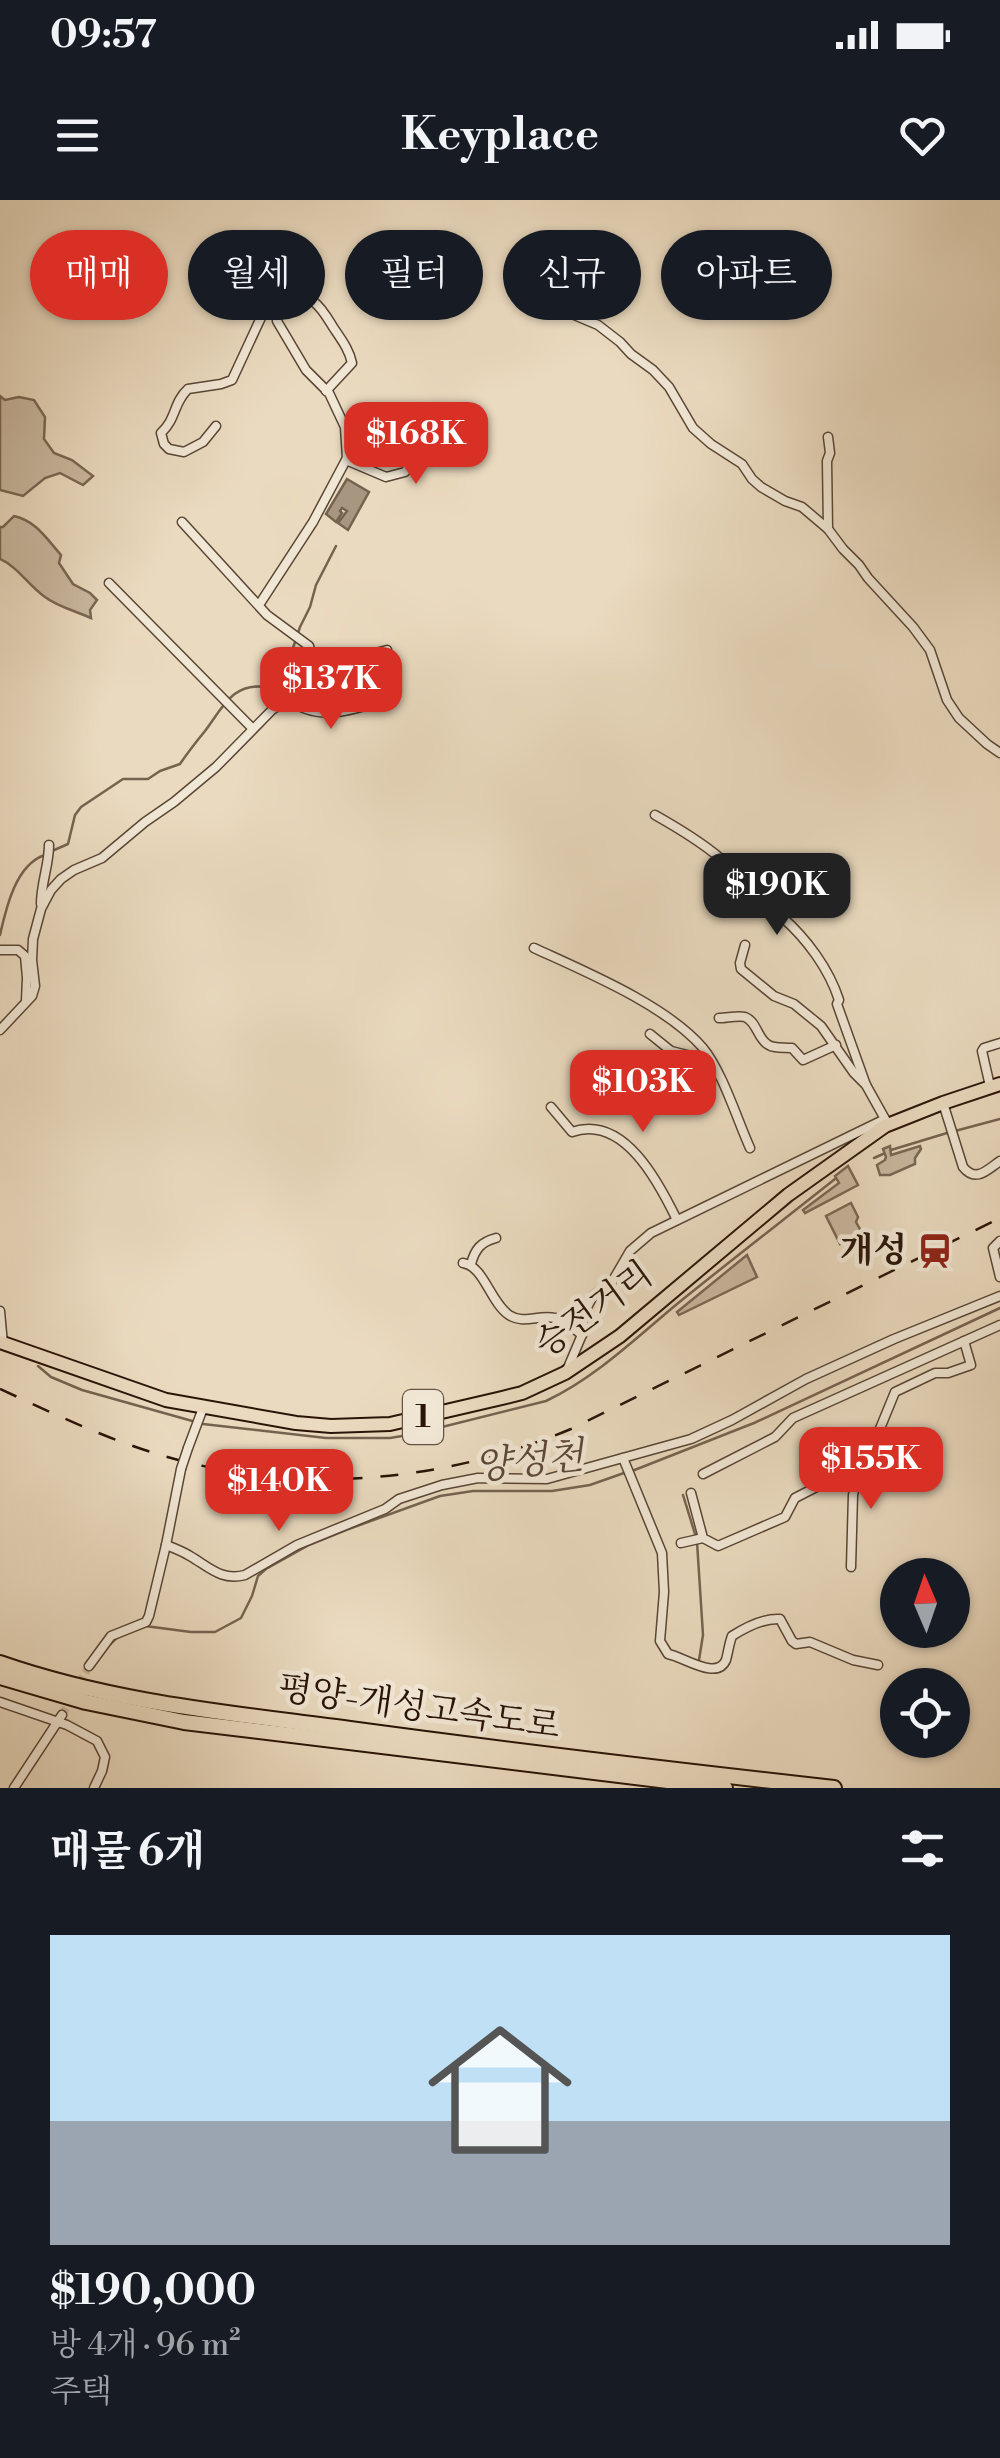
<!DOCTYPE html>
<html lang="ko">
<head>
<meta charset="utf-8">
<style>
  body { margin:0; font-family:"Libre Bodoni","Noto Serif KR",serif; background:#20242c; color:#f1f3f6; height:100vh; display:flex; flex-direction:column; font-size:38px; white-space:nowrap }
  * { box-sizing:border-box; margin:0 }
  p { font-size:32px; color:#9ea1a6 }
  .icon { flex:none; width:55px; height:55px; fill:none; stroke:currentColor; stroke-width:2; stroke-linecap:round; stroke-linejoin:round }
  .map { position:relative; height:1588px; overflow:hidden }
  .side { display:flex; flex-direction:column; background:#171b24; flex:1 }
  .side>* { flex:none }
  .hud { position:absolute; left:30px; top:30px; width:940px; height:90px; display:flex; gap:20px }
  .needle { width:65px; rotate:358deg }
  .tools { position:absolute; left:880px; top:1358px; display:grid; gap:20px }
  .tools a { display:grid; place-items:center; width:90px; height:90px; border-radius:50%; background:#171b24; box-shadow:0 2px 8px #0004; font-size:50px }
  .price { position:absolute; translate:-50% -85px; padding:0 22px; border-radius:20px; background:#d93025; color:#fff; font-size:32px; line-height:65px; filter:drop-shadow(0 2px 5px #0008) }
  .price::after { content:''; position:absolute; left:50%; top:60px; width:30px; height:22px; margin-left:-15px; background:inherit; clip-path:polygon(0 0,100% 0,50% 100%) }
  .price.on { background:#222; color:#fff }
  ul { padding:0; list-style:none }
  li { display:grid; align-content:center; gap:20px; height:530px; padding:0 50px }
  li span { display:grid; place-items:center; height:310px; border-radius:0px; color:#555 }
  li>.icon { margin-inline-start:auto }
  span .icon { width:180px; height:180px; fill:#fffc; stroke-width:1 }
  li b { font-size:42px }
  h2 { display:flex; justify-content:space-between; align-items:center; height:120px; padding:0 50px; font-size:42px }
  .chip { padding:0 35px; border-radius:45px; background:#171b24; box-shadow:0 2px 8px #0004; font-size:35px; line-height:90px }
  .chip.on { background:#d93025; color:#fff }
  .status { display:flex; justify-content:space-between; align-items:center; height:70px; padding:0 50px; background:#171b24; direction:ltr }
  .status svg { height:28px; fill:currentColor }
  header { display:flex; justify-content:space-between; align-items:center; height:130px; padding:0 50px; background:#171b24; font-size:45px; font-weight:800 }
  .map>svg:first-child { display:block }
  .green { fill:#c9b8a0; stroke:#796654; stroke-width:2.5 }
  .water { fill:#a89780; stroke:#756350; stroke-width:2.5 }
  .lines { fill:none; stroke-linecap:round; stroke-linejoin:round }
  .stream { stroke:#756350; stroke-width:2.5 }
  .minor-tunnel { stroke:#cdbca3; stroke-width:8; stroke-dasharray:8 4; stroke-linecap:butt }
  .minor-casing { stroke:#594635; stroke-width:11 }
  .primary-casing { stroke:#291407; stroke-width:16 }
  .motorway-casing { stroke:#291407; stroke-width:18 }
  .minor { stroke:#f1e7d5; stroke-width:8 }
  .primary { stroke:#eadabf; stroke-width:12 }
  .motorway { stroke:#eadabf; stroke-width:14 }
  .rail { stroke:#291407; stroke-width:2.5; stroke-dasharray:18 18; stroke-linecap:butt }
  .minor-bridge-casing { stroke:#594635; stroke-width:11; stroke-linecap:butt }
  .minor-bridge { stroke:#f1e7d5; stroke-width:8 }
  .labels { text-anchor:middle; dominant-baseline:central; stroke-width:9; stroke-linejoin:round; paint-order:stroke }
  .shield { fill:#f1e7d5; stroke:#655345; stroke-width:2.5 }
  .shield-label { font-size:32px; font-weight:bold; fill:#291407 }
  .poi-label { font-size:35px; font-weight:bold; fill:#291407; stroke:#f1e7d5; text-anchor:end }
  .street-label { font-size:35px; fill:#291407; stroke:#f1e7d5 }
  .water-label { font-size:38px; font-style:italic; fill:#5c4837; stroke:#f1e7d5 }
</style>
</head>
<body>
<div class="status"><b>09:57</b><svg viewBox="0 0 49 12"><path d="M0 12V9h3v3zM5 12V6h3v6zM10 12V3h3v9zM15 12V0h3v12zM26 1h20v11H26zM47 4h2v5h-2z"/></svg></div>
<header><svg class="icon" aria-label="menu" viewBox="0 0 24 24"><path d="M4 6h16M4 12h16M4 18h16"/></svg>Keyplace<svg class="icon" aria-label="heart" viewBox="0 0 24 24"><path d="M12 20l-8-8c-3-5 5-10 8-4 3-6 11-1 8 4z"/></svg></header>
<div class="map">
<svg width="1000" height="1588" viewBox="0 0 1000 1588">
  <rect width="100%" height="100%" fill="#eadabf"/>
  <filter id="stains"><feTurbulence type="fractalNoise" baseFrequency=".002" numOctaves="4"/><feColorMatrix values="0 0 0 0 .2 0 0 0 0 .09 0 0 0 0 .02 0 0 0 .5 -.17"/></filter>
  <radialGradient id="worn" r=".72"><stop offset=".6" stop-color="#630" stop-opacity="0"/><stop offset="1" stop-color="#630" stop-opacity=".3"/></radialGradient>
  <g class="green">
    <path d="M0,196L5,200L19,197L34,200L45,217L44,239L54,253L72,260L93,276L83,285L60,273L45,278L23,296L0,290Z"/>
    <path d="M14,316C36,321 46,338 61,355L59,363L73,384L90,393L97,400L90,410L91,418C76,411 58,407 45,397C28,385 18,367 0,359V327H3Z"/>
    <path d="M890,946L891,955L920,946L921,949L915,958V964L890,975H880L877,965L885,960L886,957L883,949Z"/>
    <path d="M848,966L858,985L805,1013L803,1010L839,983L835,976Z"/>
    <path d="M851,1003L858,1017L856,1022L862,1033L840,1044L826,1016Z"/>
    <path d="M747,1055L757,1077L679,1115L677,1112Z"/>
  </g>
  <g class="water">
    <path d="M370,210L386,216L383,230L387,232L380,253L358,243L365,225L382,229L365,223Z"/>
    <path d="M347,279L369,292L348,330L338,323L347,311L342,308L340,311L342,313L336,322L326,314Z"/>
  </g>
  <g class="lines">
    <g class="stream">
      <path d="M52,651L68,644L75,615L81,607L123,579H148L160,571L180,564C188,552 196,542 205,531C222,509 232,482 266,487L282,473L288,463L300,427L310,407L316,385L336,346"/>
      <path d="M0,735C6,708 16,664 45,655"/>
      <path d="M955,931L1000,919"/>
      <path d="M891,950L947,933"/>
      <path d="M874,958L883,954"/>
      <path d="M38,1166L51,1177L82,1190L203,1224L326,1238H390L414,1234L546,1201C595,1178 636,1138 677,1104C729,1062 782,1021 835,979"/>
      <path d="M632,1271L754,1223L1000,1108"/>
      <path d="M683,1295L695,1334"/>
      <path d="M697,1342L703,1435L699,1460"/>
      <path d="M145,1426L191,1432H215L241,1418L252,1396L258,1376L266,1369L309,1345L346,1330L440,1296L473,1291H552L590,1285L624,1273"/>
      <path d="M107,1447L120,1435"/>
      <path d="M35,1562L56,1531"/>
    </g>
    <path class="minor-tunnel" d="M62,1515L89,1466"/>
    <defs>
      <g id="minor">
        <path d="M552,100L560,109L598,125L620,142L631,154L653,170L669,187L693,228L711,244L742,264L752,279L761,287L785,301L802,307L828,329"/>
        <path d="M216,226L203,242L184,252L169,249L164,244L161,233C177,218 173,203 188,189L221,184L232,180L264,111C276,96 297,90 314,102C322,108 328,119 333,127C341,139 349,149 352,163L326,191"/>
        <path d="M828,237L830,253L827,261L828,329L843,349L859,365L868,378L913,427L930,450L947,500L959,518L987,544L1000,553"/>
        <path d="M346,260L386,277L405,272L411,263V256L399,212"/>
        <path d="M109,383L252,528"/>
        <path d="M259,405L313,322L347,258L345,227L329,193L306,170L277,121L278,106L285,97"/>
        <path d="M310,470L387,450"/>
        <path d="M288,499C317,522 351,511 384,500"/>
        <path d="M655,615C678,628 700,641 720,658C732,668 741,682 752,692C762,701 773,708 782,717C807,739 829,769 839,800L837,804L866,885"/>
        <path d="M41,704C41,683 49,665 49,645"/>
        <path d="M745,745L740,763L741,769L774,796L794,804L821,826L854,873L866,885L885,919"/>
        <path d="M534,748C586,772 666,805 703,848C722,871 737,919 750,948"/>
        <path d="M0,750H18L25,756L27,778L26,801"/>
        <path d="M719,818C727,818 738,815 745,817C757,822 757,837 767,844C773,849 784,847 792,848L803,860L836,845"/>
        <path d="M0,830L32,796L35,786L32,760L33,739L41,709L51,690L61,679L74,670L102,658L145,622L174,602L216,567L272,510L288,499L310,470L312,457L309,446L267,415L182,322"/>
        <path d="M650,834L671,851L711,861"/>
        <path d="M671,851L663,863L672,887"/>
        <path d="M597,863C602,875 606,889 618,897C637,910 694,878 715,870"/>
        <path d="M990,886L982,851L984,848L1000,843"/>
        <path d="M943,903L963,967C976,983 987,970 1000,961"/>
        <path d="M551,907L572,932C624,914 659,983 677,1020"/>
        <path d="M1000,1041L993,1048L1000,1077"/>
        <path d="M463,1063C484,1066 490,1102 509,1115C524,1125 539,1114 555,1118C565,1120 574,1129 582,1135"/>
        <path d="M471,1064C475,1049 481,1042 496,1038"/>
        <path d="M0,1111L3,1144"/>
        <path d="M567,1170L584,1130L583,1115L593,1096L612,1082L630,1051L651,1033L885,919V922"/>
        <path d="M188,1248L203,1208"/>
        <path d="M623,1258L662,1353L664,1392L660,1441L668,1454C684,1457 717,1481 726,1460C728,1453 729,1444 732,1436C746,1427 763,1418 780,1419L792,1441L796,1444L810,1442L853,1460L878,1465"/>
        <path d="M703,1274L775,1237L793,1218L1000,1125"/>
        <path d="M691,1293L703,1338L718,1346L785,1317L795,1298L832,1279L862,1252L879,1231L895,1192L935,1173H948L971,1165L964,1141"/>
        <path d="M681,1343L703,1338"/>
        <path d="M166,1345C174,1348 182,1351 190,1356C209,1367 221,1381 245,1375L297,1345L385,1309L399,1299L442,1285L478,1278L547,1279L691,1239L732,1220L806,1179L894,1139L1000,1096"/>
        <path d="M851,1367L853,1295L862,1253"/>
        <path d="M89,1466L111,1436L146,1422L149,1416L166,1345L181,1269"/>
        <path d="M0,1502L67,1525L97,1541L105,1557L102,1571L94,1588"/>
        <path d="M14,1588L62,1515"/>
      </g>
      <path id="primary" d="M0,1142L166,1200L296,1223L331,1226L390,1224L502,1198L522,1193L565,1173L620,1136L788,995L885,926L943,903L1000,884"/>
      <g id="motorway">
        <path d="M0,1463C115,1503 231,1513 350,1529C512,1551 673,1570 834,1588"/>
        <path d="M0,1477L86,1502L184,1522L725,1588"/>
      </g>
    </defs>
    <use href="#minor" class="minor-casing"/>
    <use href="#primary" class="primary-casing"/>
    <use href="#motorway" class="motorway-casing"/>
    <use href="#minor" class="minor"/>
    <use href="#primary" class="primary"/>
    <use href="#motorway" class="motorway"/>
    <path class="rail" d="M0,1189C44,1209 87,1230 133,1246C276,1297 432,1287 571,1229L1000,1018"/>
    <defs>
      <path id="minor-bridge" d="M181,1269L188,1248"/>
    </defs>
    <use href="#minor-bridge" class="minor-bridge-casing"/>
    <use href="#minor-bridge" class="minor-bridge"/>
  </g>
  <defs>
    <symbol id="station-bare" viewBox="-9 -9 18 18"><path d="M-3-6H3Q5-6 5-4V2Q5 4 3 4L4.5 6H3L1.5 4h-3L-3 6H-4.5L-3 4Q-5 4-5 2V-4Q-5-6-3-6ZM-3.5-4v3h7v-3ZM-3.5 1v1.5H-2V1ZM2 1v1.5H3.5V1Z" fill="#8f2418" stroke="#f1e7d5" stroke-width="2.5" paint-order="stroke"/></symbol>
  </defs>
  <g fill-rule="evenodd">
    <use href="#station-bare" x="910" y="1026" width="50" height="50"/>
  </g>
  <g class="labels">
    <rect class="shield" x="403" y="1190" width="40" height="54" rx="8"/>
    <g class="shield-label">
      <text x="423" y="1217">1</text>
    </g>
    <g class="poi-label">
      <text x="907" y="1051">개성</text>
    </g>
    <g class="street-label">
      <text transform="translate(594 1110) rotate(-36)">승전거리</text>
      <text transform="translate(419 1508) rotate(8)">평양-개성고속도로</text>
    </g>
    <g class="water-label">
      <text transform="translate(529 1262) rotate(-6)">양성천</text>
    </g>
  </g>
  <rect width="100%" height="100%" filter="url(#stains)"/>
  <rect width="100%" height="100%" fill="url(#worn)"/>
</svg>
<div class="tools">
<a><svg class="needle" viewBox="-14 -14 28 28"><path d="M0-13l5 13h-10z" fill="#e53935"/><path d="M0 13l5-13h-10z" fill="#9ea1a6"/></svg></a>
<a><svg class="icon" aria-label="locate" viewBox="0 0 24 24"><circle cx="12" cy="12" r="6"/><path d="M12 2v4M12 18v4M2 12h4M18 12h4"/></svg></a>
</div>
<b class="price" style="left:416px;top:287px">$168K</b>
<b class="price" style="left:331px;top:532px">$137K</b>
<b class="price on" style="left:777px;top:738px">$190K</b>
<b class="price" style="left:643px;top:935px">$103K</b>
<b class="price" style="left:871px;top:1312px">$155K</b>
<b class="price" style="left:279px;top:1334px">$140K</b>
<div class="hud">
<a class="chip on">매매</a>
<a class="chip">월세</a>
<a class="chip">필터</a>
<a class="chip">신규</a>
<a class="chip">아파트</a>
</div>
</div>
<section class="side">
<h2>매물 6개<svg class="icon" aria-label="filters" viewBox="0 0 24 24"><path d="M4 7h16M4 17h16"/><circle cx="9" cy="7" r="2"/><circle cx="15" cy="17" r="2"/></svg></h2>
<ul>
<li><span style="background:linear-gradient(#bfe0f5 60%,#9aa5b1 0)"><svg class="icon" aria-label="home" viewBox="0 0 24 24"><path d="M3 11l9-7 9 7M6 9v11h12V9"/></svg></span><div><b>$190,000</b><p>방 4개 · 96 m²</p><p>주택</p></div></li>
</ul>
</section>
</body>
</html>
